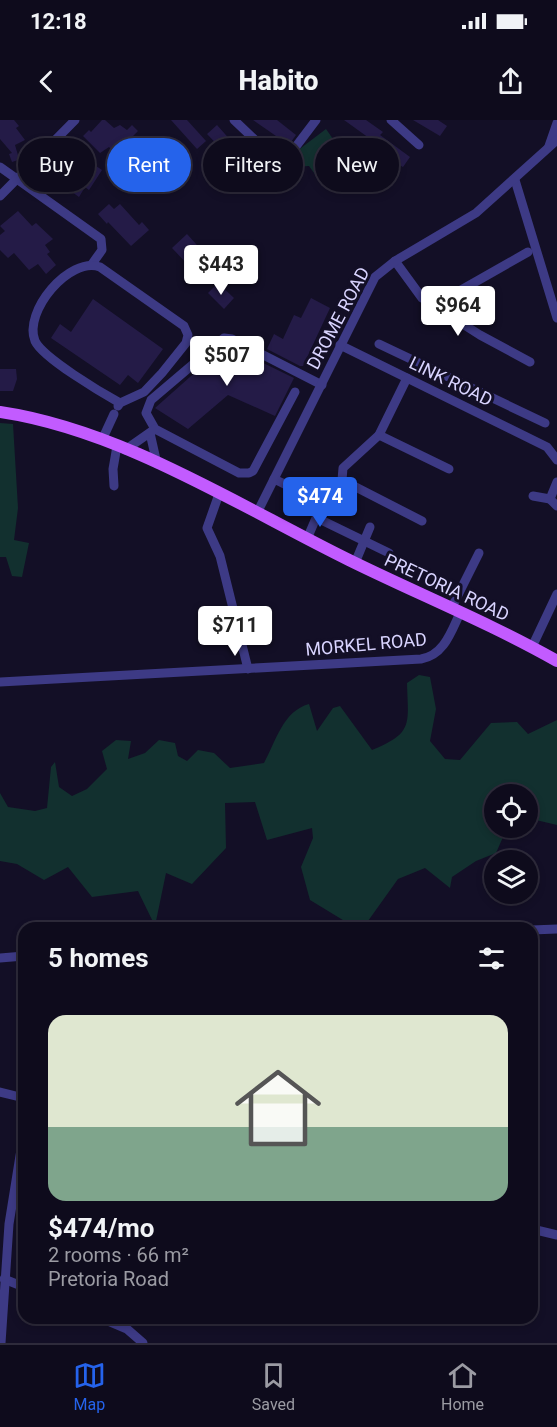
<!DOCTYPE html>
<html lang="en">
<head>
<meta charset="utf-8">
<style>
  body { margin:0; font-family:Roboto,sans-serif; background:#171425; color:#f1f3f6; height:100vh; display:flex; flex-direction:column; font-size:22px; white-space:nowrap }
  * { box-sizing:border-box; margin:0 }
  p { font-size:20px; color:#9b9ba3 }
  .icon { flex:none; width:33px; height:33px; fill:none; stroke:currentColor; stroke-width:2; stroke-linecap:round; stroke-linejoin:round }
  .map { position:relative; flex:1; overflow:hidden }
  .sheet { position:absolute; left:18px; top:802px; width:520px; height:402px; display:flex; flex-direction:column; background:#0e0b1c; border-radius:18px; box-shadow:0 3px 9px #0003,0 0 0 2px #2e2b3b }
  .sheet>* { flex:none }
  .hud { position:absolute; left:18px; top:18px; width:522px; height:54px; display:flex; gap:12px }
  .fabs { position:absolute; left:484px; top:664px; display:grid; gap:12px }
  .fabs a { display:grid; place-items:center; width:54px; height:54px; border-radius:50%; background:#0e0b1c; box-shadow:0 3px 9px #0003,0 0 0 2px #2e2b3b; font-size:30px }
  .price { position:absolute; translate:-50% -51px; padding:0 14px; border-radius:6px; background:#fff; color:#222; font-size:20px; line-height:39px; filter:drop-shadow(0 2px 3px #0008) }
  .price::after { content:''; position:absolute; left:50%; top:36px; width:18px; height:14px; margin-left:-9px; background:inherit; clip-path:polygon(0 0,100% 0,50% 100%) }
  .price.on { background:#2563eb; color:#fff }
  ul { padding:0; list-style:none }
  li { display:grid; align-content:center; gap:12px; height:318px; padding:0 30px }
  li span { display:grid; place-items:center; height:186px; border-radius:18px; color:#555 }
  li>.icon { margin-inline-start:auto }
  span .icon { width:108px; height:108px; fill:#fffc; stroke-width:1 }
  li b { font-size:26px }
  h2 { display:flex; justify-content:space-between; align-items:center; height:72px; padding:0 30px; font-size:26px }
  .pill { padding:0 21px; border-radius:27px; background:#0e0b1c; box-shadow:0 3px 9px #0003,0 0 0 2px #2e2b3b; font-size:21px; line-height:54px }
  .pill.on { background:#2563eb; color:#fff }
  .status { display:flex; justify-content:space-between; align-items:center; height:42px; padding:0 30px; background:#0e0b1c; direction:ltr }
  .status svg { height:16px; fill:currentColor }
  header { display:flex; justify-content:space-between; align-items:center; height:78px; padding:0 30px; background:#0e0b1c; font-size:27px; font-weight:800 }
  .dock { display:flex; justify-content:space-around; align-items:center; height:84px; border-top:2px solid #2e2b3b; background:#0e0b1c; font-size:16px; color:#9b9ba3 }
  .dock a { display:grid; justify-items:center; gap:3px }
  .dock .on { color:#2563eb }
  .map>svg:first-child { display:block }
  .green { fill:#12302f }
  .building { fill:#241b47 }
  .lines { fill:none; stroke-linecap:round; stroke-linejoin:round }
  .minor { stroke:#3d3a85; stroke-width:9 }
  .major { stroke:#c25bff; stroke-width:12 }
  .labels { text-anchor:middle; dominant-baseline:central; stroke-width:6; stroke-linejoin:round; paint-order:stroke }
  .street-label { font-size:18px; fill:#d9d4ff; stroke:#130f26 }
</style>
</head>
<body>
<div class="status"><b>12:18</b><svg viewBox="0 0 49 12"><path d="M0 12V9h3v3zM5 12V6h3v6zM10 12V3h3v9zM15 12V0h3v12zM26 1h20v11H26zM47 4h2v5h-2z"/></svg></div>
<header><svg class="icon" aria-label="back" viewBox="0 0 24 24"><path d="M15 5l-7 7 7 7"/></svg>Habito<svg class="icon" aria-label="share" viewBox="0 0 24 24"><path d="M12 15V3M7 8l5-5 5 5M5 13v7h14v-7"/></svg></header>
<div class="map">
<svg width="557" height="1223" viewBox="0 0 557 1223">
  <rect width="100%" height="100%" fill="#130f26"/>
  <g class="green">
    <path d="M326,9L333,19L351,21L350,40L358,47L361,58L352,62L336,53L317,57L309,46L290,47L289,37Z"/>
    <path d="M0,303L13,304L18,388L14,420L29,423L22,457L12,456L6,437H0Z"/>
    <path d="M419,555L430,557L436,589L430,621L445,639L460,640L491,603L517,602L528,614L557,600V705L536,700H528V675H495V708H507L496,733L476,741L452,757L450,768L425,748L398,759L363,808H356L310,780L301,747L313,718L312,708L267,720L255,682L225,683L226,728L192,764L166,753L155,806L138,771L92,777L68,747L44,760L17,744L0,741V673L8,687L35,691L47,688L51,647L55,642L59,667L72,676L87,669L107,649L102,631L116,620L131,621L128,639L145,633L159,620L175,623L178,636L187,641L198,630L214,633L230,648L264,643C276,621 283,591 309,584L317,611L333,588L340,586L372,630C414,613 408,604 407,563Z"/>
  </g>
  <g class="building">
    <path d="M0,0H14L19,6L16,8L25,20L15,25L20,42L18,40L12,42L9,34L12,33L0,19Z"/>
    <path d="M102,0H105L114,8L120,5L127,10L132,5L138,11L125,24L128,27L119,37L109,27L100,33L83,16L89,10L91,12Z"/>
    <path d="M171,0H187L206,21L197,29Z"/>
    <path d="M253,0H277L296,15L289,25Z"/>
    <path d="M344,0H366L383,12L380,15L410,37L403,47L392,41L373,27L376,23Z"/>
    <path d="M413,0H438L447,6L440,16Z"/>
    <path d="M217,5L241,32L244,29L268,55L259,63L235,36L231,39L207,14Z"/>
    <path d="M64,33L93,51L96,46L102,50L89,70L85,67L79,77L50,56L53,52L50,50Z"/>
    <path d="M109,84L114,89L120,84L139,105L142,102L149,110L131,126L108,102L107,104L98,94Z"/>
    <path d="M18,91L32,106L36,103L53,119L45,125L50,132L47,134L56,145L46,154L38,144L29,150L14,133L8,138L0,130V115L5,111L0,106Z"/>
    <path d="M187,114L205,134L190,147L172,128Z"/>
    <path d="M218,163L234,178L224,189L208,173Z"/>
    <path d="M311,178L330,188L303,246H300L267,229L274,214L283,219L294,195L301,198Z"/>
    <path d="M93,179L163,229L138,263L128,255L120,265L51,218L60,204L71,212Z"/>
    <path d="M226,225L294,258L275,296L228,275L188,309L155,288Z"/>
    <path d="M0,249H16L17,259L13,271H0Z"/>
  </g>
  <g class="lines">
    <g class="minor">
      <path d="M234,0L272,36L281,40L288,37L316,0"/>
      <path d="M391,0L419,25"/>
      <path d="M549,26L557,3"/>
      <path d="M0,47L101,119L102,130L92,144"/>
      <path d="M515,60L557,198"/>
      <path d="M0,76L75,0"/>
      <path d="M395,141L422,178L480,215L530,242"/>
      <path d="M433,186L528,132"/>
      <path d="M379,224L545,303"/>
      <path d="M340,225L547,327L557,340"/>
      <path d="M407,258L379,315L343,348L342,360L422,401"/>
      <path d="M295,272L253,351L249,353H239L155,309L146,293L151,280L224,218L232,219L322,265"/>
      <path d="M118,286L120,283L144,272L162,253L186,223L188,215L184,206L100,147C69,136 23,192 35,221C43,238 102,273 120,283"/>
      <path d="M150,313L157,344"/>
      <path d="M379,315L449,349"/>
      <path d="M102,320L114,294"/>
      <path d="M125,330L155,309"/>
      <path d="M274,359C290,367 311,374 319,391L307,419"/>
      <path d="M557,362L550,379L557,386"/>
      <path d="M114,366L113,349L117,326"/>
      <path d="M219,374L207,408L220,436L248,549"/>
      <path d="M533,376L550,379"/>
      <path d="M257,393L375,157L395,141L476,93L557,20"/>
      <path d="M317,398L389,433"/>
      <path d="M355,443L370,407"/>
      <path d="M451,489L479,433"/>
      <path d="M532,527L557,474"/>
      <path d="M0,562L421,539C444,535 451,512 460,493"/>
      <path d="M532,810L557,809"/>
      <path d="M0,838L24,836"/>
      <path d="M0,972L24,978"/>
      <path d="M532,1109L557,1115"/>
      <path d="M4,1159L24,1167"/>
      <path d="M101,1198L127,1209L143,1223"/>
      <path d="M1,1223L9,1104L24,1011"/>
    </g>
    <path class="major" d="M0,292C122,310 239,386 349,440C418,474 490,503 557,541"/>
  </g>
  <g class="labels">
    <g class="street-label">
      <text transform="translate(338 198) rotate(-62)">DROME ROAD</text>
      <text transform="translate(451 261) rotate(26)">LINK ROAD</text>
      <text transform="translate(447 467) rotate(25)">PRETORIA ROAD</text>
      <text transform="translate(366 524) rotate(-5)">MORKEL ROAD</text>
    </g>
  </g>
</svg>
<div class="fabs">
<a><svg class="icon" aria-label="locate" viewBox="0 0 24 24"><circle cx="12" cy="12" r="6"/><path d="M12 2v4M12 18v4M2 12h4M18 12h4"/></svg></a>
<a><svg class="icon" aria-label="layers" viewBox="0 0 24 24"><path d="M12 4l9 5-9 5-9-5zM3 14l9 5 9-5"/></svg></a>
</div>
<b class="price" style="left:221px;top:176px">$443</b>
<b class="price" style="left:458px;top:217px">$964</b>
<b class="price" style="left:227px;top:267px">$507</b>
<b class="price on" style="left:320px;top:408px">$474</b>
<b class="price" style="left:235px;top:537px">$711</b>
<div class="hud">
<a class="pill">Buy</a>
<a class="pill on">Rent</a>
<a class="pill">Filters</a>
<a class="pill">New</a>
</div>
<section class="sheet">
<h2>5 homes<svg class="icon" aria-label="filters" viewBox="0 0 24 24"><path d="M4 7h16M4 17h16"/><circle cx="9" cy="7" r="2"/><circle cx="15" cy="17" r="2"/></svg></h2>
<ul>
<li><span style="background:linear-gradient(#dfe7d0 60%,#7fa58c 0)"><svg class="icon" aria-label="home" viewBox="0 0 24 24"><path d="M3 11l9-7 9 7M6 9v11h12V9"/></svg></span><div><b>$474/mo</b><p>2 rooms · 66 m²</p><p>Pretoria Road</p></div></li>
</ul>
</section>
</div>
<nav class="dock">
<a class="on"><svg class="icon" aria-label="map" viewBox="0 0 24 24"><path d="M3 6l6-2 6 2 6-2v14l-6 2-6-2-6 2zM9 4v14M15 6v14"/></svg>Map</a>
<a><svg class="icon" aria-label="saved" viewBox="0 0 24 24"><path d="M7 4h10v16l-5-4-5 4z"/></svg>Saved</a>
<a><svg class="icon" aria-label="home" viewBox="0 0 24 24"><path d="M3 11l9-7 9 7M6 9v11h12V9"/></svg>Home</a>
</nav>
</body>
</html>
